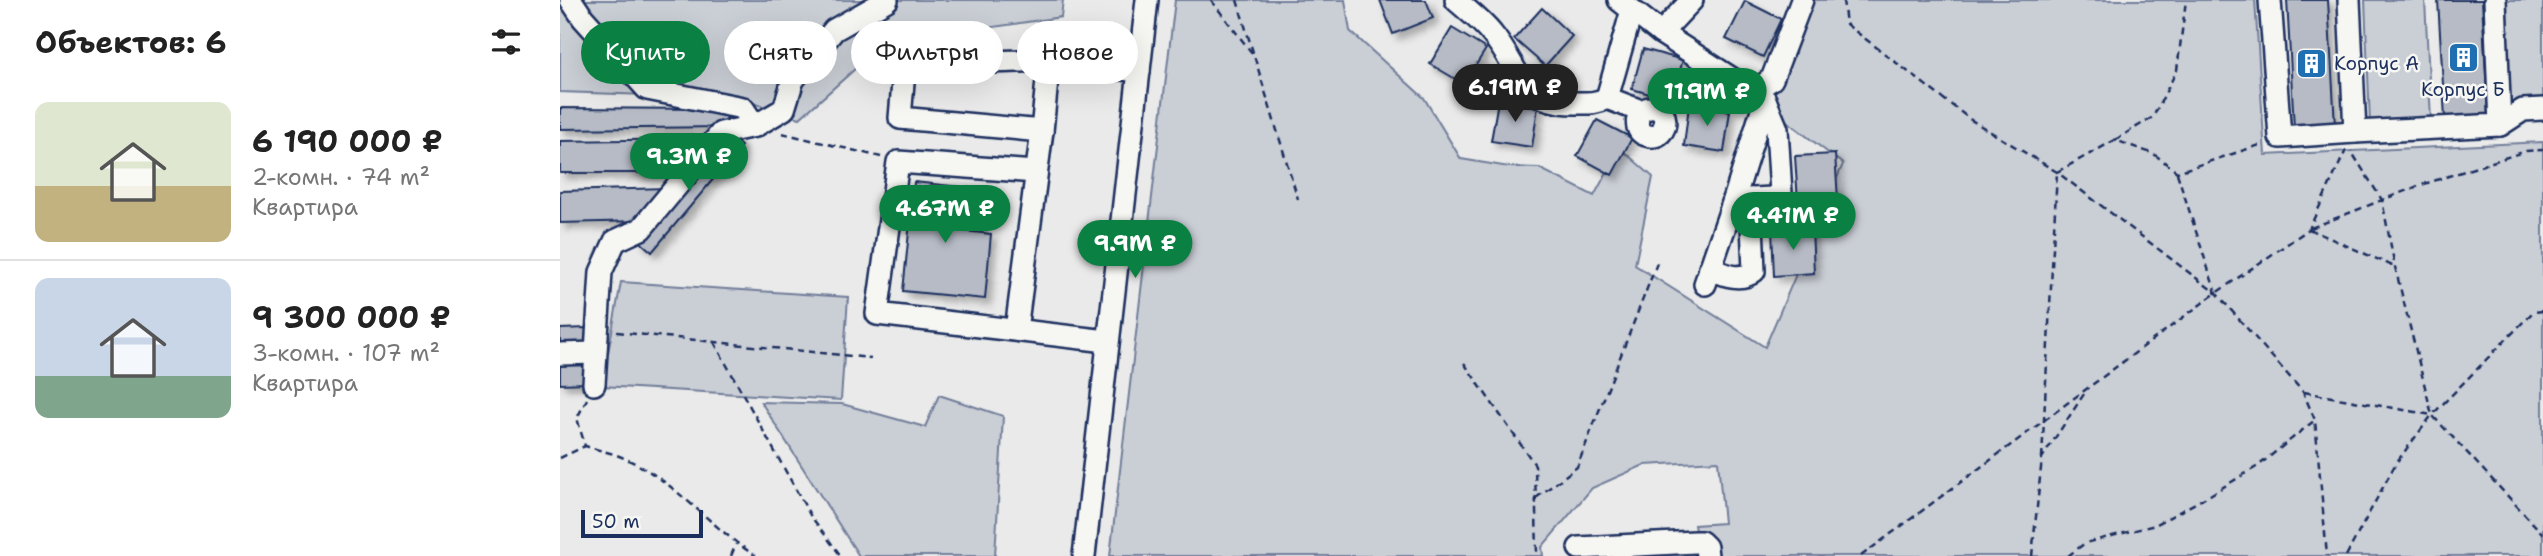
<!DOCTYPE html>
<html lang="ru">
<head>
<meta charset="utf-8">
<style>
  body { margin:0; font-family:"Shantell Sans",sans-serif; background:#f2f2f2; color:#222; height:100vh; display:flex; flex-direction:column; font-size:26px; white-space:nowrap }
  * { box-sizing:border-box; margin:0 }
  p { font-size:23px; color:#767676 }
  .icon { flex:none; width:38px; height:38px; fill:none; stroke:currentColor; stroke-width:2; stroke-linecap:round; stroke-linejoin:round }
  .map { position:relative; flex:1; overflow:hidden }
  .details { display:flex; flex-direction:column; background:#fff; width:560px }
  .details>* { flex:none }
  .banner { position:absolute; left:21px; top:21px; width:665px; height:63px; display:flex; gap:14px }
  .scale { position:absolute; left:21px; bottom:18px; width:122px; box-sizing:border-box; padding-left:7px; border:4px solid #1b2f5e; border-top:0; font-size:19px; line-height:24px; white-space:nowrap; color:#1b2f5e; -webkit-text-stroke:5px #f6f6f2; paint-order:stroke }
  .price { position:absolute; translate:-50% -60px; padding:0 16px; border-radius:24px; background:#0b8043; color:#fff; font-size:23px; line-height:46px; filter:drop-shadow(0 2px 4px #0008) }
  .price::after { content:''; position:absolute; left:50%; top:42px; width:21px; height:16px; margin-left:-10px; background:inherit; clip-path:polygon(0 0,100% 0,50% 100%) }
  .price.current { background:#222; color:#fff }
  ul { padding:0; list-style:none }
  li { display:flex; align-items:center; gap:21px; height:175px; padding:0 35px }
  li+li { border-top:2px solid #e0e0e0 }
  li span { display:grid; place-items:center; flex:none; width:196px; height:140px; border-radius:14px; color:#555 }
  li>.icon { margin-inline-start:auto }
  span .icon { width:84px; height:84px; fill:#fffc; stroke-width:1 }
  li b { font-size:30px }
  h2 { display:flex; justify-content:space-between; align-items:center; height:84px; padding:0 35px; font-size:30px }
  .tag { padding:0 24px; border-radius:32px; background:#fff; box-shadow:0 7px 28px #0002; font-size:24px; line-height:63px }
  .tag.current { background:#0b8043; color:#fff }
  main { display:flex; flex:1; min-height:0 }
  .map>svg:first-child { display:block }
  .green { fill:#caced5; stroke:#727e9a; stroke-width:2 }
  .building { fill:#b6bbc6; stroke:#1b2f5e; stroke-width:2; filter:url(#shadow) }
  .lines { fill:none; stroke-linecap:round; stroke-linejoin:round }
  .minor-casing { stroke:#1b2f5e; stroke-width:26 }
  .path { stroke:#1b2f5e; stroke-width:2.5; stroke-dasharray:7 5; stroke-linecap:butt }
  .minor { stroke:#f6f6f2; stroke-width:21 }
  .labels { text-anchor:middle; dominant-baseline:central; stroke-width:5; stroke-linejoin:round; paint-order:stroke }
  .poi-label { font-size:19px; fill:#1b2f5e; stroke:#f6f6f2; text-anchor:start }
</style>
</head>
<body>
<main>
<section class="details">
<h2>Объектов: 6<svg class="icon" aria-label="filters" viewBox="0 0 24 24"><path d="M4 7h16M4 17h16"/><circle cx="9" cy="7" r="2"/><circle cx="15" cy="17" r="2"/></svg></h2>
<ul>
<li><span style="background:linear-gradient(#dfe7d0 60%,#c2b280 0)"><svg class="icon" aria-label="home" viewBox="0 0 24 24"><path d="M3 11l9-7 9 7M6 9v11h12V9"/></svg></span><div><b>6 190 000 ₽</b><p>2-комн. · 74 m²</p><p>Квартира</p></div></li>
<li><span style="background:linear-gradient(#c9d6e8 70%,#7fa58c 0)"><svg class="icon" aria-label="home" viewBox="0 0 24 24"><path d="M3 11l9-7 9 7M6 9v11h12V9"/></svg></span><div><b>9 300 000 ₽</b><p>3-комн. · 107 m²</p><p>Квартира</p></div></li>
</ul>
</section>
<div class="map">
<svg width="1983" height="556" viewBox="0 0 1983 556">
  <defs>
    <filter id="shadow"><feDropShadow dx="5.5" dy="5.5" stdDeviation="3.5" flood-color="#0004"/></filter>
  </defs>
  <rect width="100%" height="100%" fill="#e9eae9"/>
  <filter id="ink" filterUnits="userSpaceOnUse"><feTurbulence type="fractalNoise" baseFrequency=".0143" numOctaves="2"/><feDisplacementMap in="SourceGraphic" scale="14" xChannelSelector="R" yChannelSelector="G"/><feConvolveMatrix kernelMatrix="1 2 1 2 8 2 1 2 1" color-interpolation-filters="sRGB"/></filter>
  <g filter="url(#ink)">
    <g class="green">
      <path d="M0,0H503L501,17L324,43L240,118L177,98L0,92Z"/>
      <path d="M615,0H785L790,31L864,98L901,159L949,167L979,168L1034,196L1060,148L1093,177L1075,265L1205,347L1283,164L1199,100L1231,0H1695L1705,155L1983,142V556H1140L1134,525L1164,523L1158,461L1084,465L1032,488L982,547L983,556H550Z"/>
      <path d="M1805,0H1865L1871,120L1810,123Z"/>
      <path d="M1943,0H1983V112L1948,113Z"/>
      <path d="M61,282L288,297L281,400L42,386Z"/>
      <path d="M379,395L443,416L435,556H299L201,402L282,404L365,427Z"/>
    </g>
    <g class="building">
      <path d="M820,0H866L873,18L833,34Z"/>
      <path d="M1727,0H1768L1775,126L1734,128Z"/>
      <path d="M1878,0H1922L1928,115L1885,118Z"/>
      <path d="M1185,1L1221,19L1203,57L1166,39Z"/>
      <path d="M982,8L1012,36L985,66L954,39Z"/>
      <path d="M892,28L926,49L904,84L870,64Z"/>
      <path d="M1083,49L1123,60L1111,100L1072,89Z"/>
      <path d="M938,101L978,107L972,147L931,141Z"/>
      <path d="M1129,105L1170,111L1164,152L1124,146Z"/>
      <path d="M0,108L153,109L168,116L162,127L0,129Z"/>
      <path d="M1037,120L1072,138L1052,175L1017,156Z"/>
      <path d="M168,134L181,146L92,252L78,240Z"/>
      <path d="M132,139L111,173H0V141Z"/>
      <path d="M1275,154L1278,200L1238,202L1235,156Z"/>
      <path d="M354,182L410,188L405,231L431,234L425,299L343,291Z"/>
      <path d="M106,188L81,221L0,223V191Z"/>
      <path d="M1252,228L1254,273L1214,276L1212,230Z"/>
      <path d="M27,328L28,346L0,348V329Z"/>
      <path d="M25,360L27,383L0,384V361Z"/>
    </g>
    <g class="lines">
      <defs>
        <g id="minor">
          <path d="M11,0L23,18L87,89L183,108L195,126"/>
          <path d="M896,0C908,11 922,21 932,34C962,70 956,102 1015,103C1028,103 1036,104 1047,98"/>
          <path d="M1059,0L1101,33L1205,100L1174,200L1145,284"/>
          <path d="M1710,0L1720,137L1795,132L1789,0"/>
          <path d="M1072,10L1047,98L1081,111C1076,119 1075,131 1086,135C1112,144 1112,95 1081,111"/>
          <path d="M1101,33L1132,0"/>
          <path d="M1193,92L1212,79L1242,0"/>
          <path d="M1940,125L1963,110L1983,109"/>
          <path d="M482,131L340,118L344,71L371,64L489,60L579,71"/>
          <path d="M1795,132L1940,125L1935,0"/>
          <path d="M476,172L338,162L317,314L547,341"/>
          <path d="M1174,200L1212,198L1221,193L1217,129L1205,100"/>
          <path d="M1150,268C1164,275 1181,282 1194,271L1191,199"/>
          <path d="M456,330L482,131L489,60"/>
          <path d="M0,354L35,353"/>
          <path d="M34,384L41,272L55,241L81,229L161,133L195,126L224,109L233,80L274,30L327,0"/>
          <path d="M1019,548L1135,542H1141L1146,547L1147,556"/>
          <path d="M524,556L587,0"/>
        </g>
      </defs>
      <use href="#minor" class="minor-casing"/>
      <g class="path">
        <path d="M651,0L692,53"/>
        <path d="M677,0L738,199"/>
        <path d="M1283,0L1286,24L1411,120L1497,172L1656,293L1743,392L1755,420L1767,556"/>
        <path d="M222,133L321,157"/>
        <path d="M1555,140L1593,117L1617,70L1626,0"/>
        <path d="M1497,172L1555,140L1594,154L1617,172L1703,144"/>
        <path d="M1617,173L1656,293"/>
        <path d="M1751,228L1858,186L1966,151L1983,150"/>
        <path d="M1749,229L1835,267"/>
        <path d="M1983,311L1973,312L1872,415L1983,534"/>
        <path d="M57,332L311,358"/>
        <path d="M154,342L250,515L281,556"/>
        <path d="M904,363L975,465L977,556"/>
        <path d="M1744,392L1872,415"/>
        <path d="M27,399L17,418L25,446C38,450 54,453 66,459C113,479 151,528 196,556"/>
        <path d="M0,458L25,446"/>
        <path d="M1482,458L1497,172"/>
        <path d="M976,498L1017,467L1099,258"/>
        <path d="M171,556L176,544"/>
        <path d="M1301,556L1656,293L1749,229L1786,150"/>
        <path d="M1472,556L1482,458L1526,391"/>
        <path d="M1508,556L1525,543L1595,525L1650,495L1698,466L1755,420"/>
        <path d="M1786,556L1836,463L1872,415L1835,267L1822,200L1791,151"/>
      </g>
      <use href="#minor" class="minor"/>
    </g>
  </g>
  <defs>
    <symbol id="building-square" viewBox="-11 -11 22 22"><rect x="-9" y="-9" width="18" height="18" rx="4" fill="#1f6fb2" stroke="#f6f6f2"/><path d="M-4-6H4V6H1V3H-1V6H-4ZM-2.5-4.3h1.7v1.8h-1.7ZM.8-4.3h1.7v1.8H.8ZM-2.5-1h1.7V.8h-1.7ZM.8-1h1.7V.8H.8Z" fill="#fff"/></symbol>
  </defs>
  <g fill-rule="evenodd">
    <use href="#building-square" x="1886" y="40" width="35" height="35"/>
    <use href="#building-square" x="1734" y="46" width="35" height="35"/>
  </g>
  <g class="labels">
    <g class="poi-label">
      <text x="1774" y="63">Корпус А</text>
      <text x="1903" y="89" text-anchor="middle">Корпус Б</text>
    </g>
  </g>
</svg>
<div class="scale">50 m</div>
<b class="price current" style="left:955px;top:124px">6.19M ₽</b>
<b class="price" style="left:1147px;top:128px">11.9M ₽</b>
<b class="price" style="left:129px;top:193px">9.3M ₽</b>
<b class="price" style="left:385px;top:245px">4.67M ₽</b>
<b class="price" style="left:1233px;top:252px">4.41M ₽</b>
<b class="price" style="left:575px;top:280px">9.9M ₽</b>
<div class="banner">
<a class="tag current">Купить</a>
<a class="tag">Снять</a>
<a class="tag">Фильтры</a>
<a class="tag">Новое</a>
</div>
</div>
</main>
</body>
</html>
